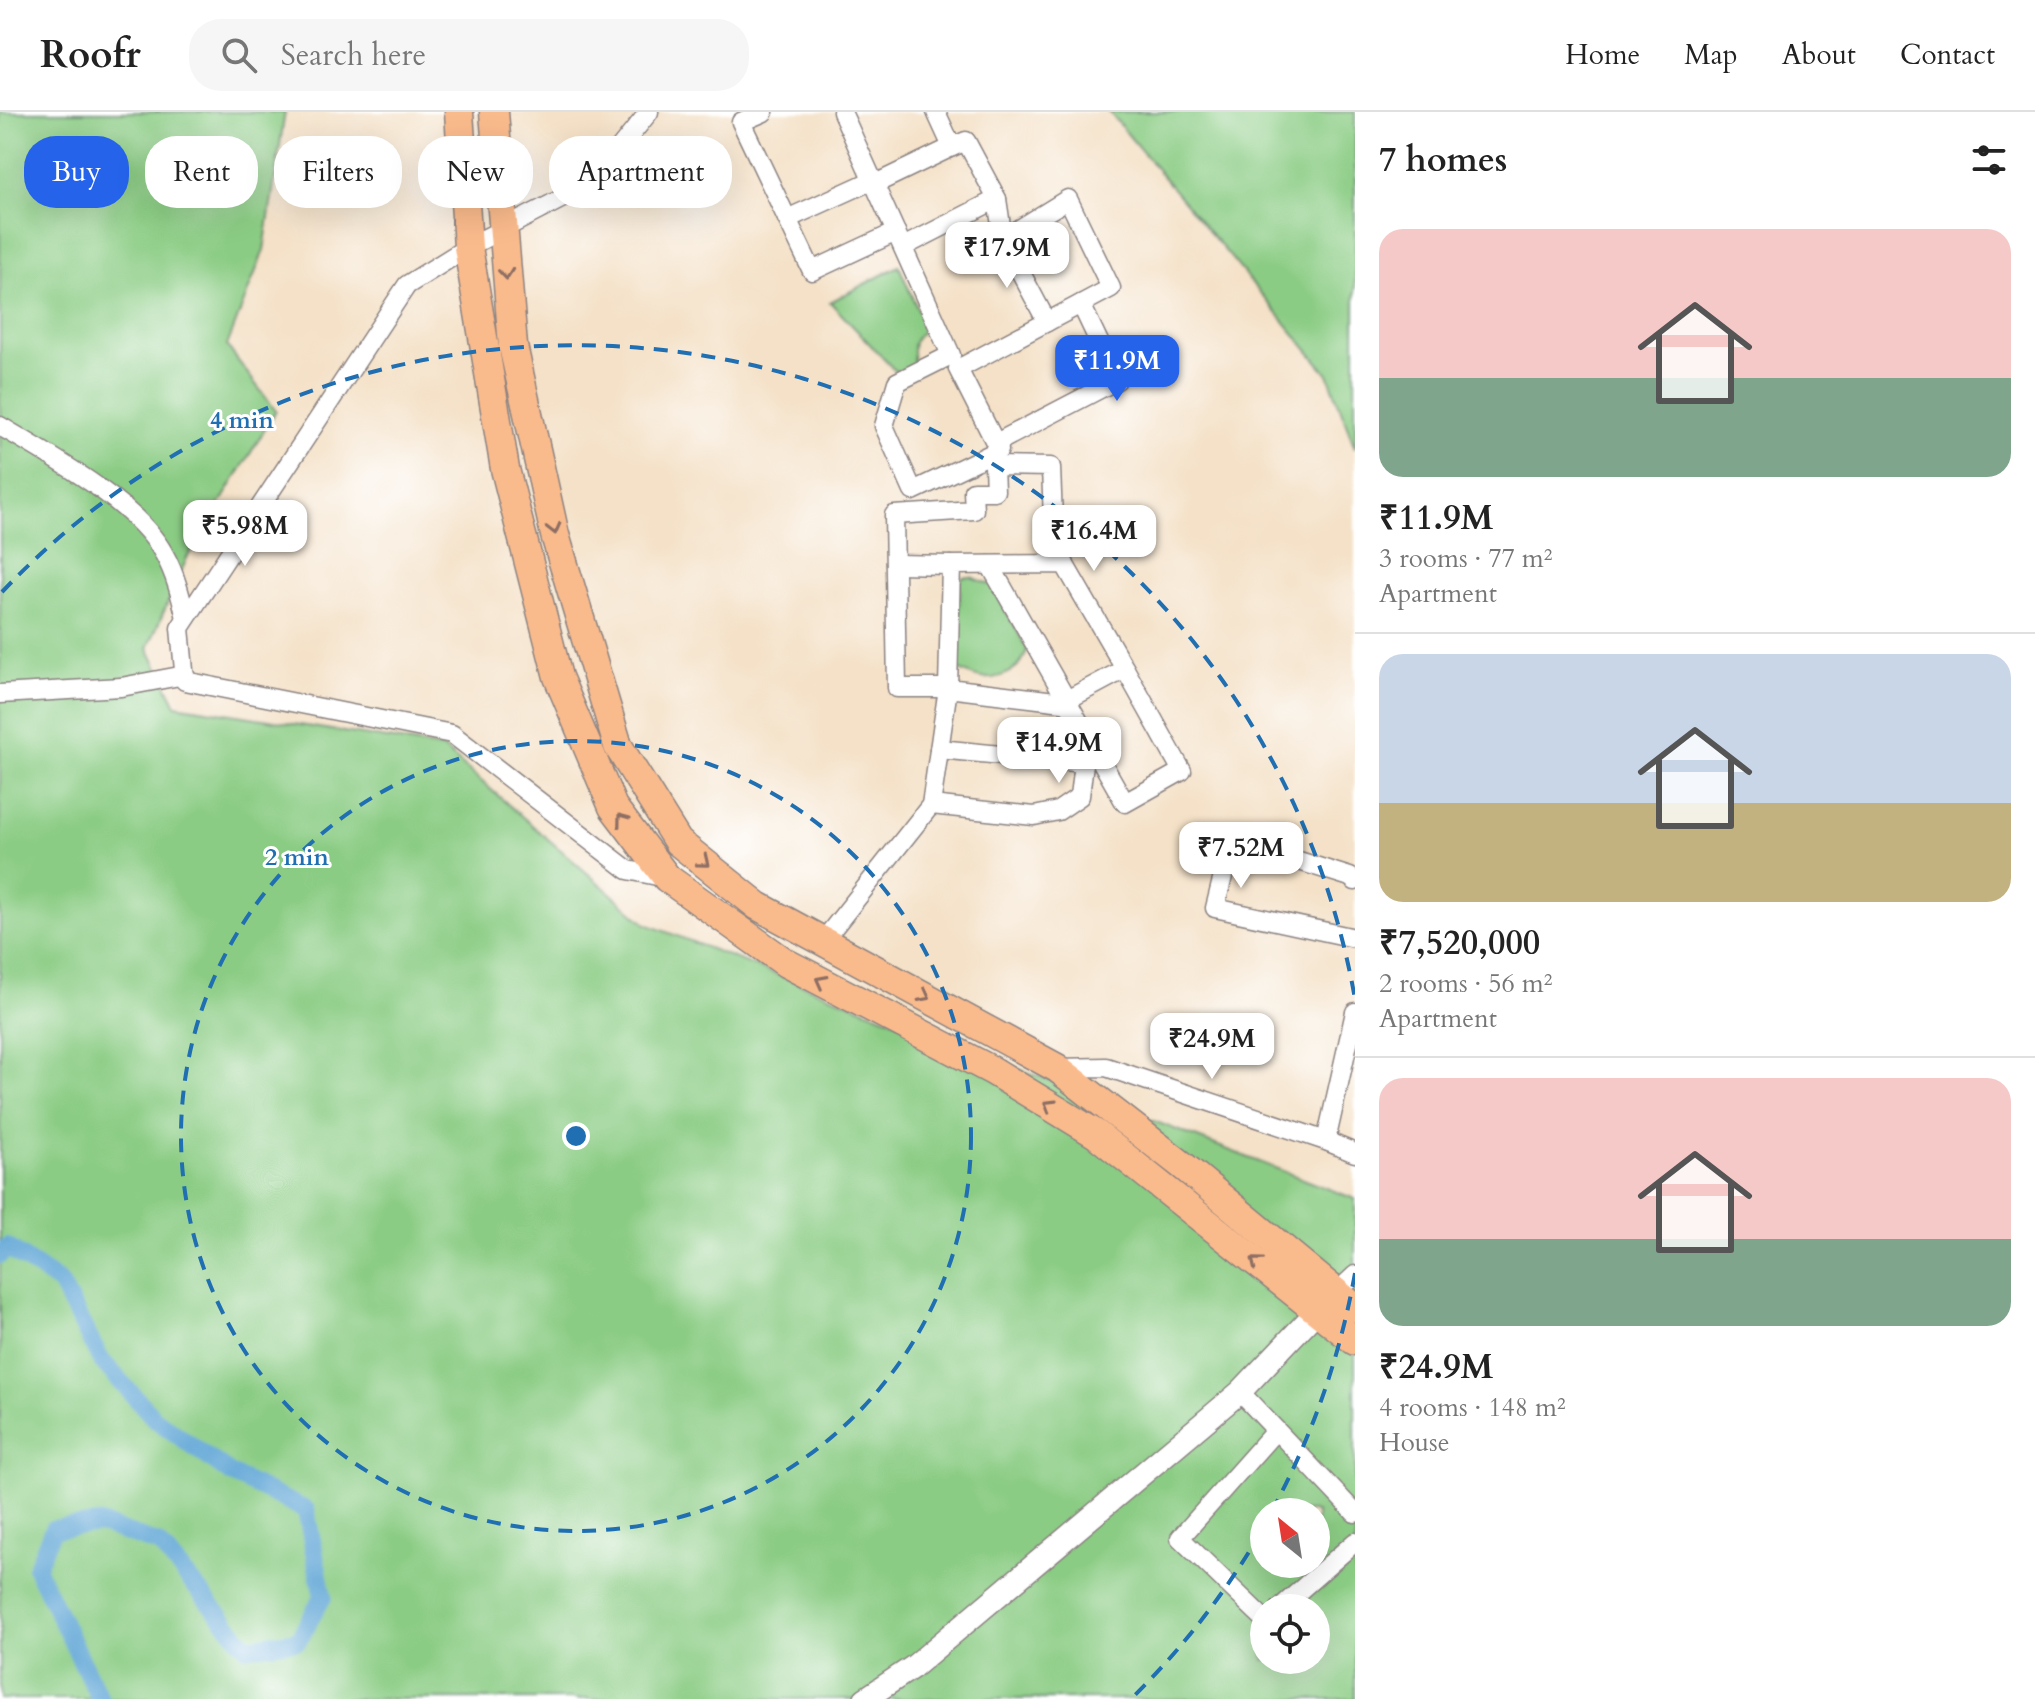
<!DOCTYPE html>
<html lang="en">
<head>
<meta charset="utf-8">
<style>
  body { margin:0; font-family:Cardo,serif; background:#f6f6f6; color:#222; height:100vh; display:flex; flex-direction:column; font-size:30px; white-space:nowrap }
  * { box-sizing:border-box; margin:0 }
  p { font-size:26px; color:#767676 }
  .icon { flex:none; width:44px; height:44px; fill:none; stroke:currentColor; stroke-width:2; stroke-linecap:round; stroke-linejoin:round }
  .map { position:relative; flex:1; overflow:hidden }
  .sheet { display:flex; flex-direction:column; background:#fff; width:680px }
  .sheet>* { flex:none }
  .guide { position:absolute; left:24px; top:24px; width:760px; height:72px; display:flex; gap:16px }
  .needle { width:52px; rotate:330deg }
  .controls { position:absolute; left:1250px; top:1386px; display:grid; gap:16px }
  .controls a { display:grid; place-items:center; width:80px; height:80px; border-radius:50%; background:#fff; box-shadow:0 8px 32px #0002; font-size:40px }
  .price { position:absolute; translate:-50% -68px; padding:0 18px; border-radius:16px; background:#fff; color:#222; font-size:26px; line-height:52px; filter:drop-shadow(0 2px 4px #0008) }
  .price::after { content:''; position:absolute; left:50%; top:48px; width:24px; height:18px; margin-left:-12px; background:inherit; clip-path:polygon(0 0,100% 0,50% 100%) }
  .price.selected { background:#2563eb; color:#fff }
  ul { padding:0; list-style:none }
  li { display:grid; align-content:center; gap:16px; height:424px; padding:0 24px }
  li+li { border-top:2px solid #e0e0e0 }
  li span { display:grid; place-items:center; height:248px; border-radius:24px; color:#555 }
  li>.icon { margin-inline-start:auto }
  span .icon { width:144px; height:144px; fill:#fffc; stroke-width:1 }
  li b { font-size:34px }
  h2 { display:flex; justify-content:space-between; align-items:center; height:96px; padding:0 24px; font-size:34px }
  .pill { padding:0 28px; border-radius:32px; background:#fff; box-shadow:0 8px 32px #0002; font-size:28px; line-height:72px }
  .pill.selected { background:#2563eb; color:#fff }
  header { display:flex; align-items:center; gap:48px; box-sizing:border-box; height:112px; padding:0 40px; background:#fff; border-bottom:2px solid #e0e0e0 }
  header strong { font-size:38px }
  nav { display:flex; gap:44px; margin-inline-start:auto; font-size:28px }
  .search { width:560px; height:72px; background:#f6f6f6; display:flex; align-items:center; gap:20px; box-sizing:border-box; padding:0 28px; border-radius:32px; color:#767676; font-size:30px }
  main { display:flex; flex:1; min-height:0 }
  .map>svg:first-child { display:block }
  .green { fill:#8bcc84; stroke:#567760; stroke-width:2; fill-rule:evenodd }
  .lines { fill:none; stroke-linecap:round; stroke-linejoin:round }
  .canal { stroke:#61a6d6; stroke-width:18 }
  .minor-casing { stroke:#8b8281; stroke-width:21 }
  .tertiary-casing { stroke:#8b8281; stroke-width:25 }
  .primary-casing { stroke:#8b8281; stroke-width:31 }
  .minor { stroke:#fff; stroke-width:18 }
  .tertiary { stroke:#fff; stroke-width:22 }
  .primary { stroke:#fabb8c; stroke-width:28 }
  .oneway { stroke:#8e6e64 }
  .ring { fill:none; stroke:#1f6fb2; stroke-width:4; stroke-dasharray:14 10 }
  .centre { fill:#1f6fb2; stroke:#fff; stroke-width:4 }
  .ring-label { font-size:24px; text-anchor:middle; font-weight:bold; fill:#1f6fb2; stroke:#fff; stroke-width:6; stroke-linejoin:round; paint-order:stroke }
</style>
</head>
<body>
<header>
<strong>Roofr</strong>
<div class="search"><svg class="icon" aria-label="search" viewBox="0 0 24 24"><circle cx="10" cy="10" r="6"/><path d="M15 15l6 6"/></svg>Search here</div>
<nav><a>Home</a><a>Map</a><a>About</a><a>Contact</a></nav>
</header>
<main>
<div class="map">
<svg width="1355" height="1587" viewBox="0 0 1355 1587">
  <rect width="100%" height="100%" fill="#fff"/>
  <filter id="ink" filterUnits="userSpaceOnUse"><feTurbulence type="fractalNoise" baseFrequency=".0125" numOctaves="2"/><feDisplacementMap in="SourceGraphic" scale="16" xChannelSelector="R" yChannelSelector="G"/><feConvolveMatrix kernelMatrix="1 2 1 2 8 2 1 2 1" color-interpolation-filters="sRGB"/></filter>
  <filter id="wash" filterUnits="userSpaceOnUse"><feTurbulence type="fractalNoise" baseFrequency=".006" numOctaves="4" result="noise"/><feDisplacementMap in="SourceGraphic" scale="32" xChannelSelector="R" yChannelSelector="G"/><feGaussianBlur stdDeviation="1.8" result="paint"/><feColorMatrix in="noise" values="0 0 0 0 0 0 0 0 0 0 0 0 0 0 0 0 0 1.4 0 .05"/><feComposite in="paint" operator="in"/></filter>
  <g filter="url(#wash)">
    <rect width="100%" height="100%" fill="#f4e1c7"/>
    <g class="green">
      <path d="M0,0H285L264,138L227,234L276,299L187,446L148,536L176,593L443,636L646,812L1355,1087V1587H0ZM1264,1400H1316V1452H1264ZM1264,1496H1316V1548H1264Z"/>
      <path d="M1109,0H1355V336L1328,262Z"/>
      <path d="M899,154L926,217C911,226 912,236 914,252L898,262L830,190Z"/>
      <path d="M963,465H971L992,473L1027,537C1023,557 1001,568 982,566C974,566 964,559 957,557L960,470Z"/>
    </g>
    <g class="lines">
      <path class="canal" d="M0,1143L7,1135L60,1171L101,1248L154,1306L231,1362L306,1398L323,1485L298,1528L247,1535L159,1432L100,1412L53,1417L36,1456L100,1587"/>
    </g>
  </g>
  <g filter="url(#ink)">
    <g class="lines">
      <defs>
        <g id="minor">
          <path d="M649,0L592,71L468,135L407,173L180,516L185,569L452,622L628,758L667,766"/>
          <path d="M764,0L741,10L812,159L896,120"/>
          <path d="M842,0L951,243L897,270L884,314L913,379L999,338L958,257L1111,176L1068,87L1003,127L997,87L966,29L952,35L936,0"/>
          <path d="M875,72L952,35"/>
          <path d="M787,107L873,68"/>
          <path d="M1003,127L1047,210"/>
          <path d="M903,135L997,87"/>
          <path d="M0,314C49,343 137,391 164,442C175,461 181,485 186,506"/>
          <path d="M996,331L1117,268L1081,192"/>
          <path d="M895,452L951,453"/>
          <path d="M990,453L1125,691L1182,659L1125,557"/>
          <path d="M0,582L121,575L185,563"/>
          <path d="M931,693L1034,704L1058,699L1080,684L1084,651L939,637"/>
          <path d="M1355,769L1350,765L1232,728L1215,796L1355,826"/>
          <path d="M823,829L931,693L948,576L1063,590L1125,557L1054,434L1051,355L994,354L995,379H973L974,398L894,403L897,576H948L951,453L1065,452"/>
          <path d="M1057,956L1106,955L1326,1029L1355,1041"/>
          <path d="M1326,1029L1355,900"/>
          <path d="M1336,1181L1355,1163"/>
          <path d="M1240,1280L1355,1401"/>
          <path d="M1280,1496L1355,1430"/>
          <path d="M1264,1507L1180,1426L1276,1318"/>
        </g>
        <path id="tertiary" d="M865,1587L913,1555L1240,1280L1317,1199"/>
        <g id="primary">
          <path d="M459,0L468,135L505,357L558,565L613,695L667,766L786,851L993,959L1096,1022L1355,1229"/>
          <path d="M494,0L513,234L555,423L618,634L678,730L758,794L1057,956L1182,1053L1355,1196"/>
        </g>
      </defs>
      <use href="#minor" class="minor-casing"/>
      <use href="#tertiary" class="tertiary-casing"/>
      <use href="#primary" class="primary-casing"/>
      <use href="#minor" class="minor"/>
      <use href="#tertiary" class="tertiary"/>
      <use href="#primary" class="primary"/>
    </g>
    <defs><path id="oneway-chevron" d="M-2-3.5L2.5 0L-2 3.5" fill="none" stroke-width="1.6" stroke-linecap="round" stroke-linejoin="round" transform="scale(2)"/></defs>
    <g class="oneway">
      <use href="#oneway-chevron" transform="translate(506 162) rotate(84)"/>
      <use href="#oneway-chevron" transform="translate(554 417) rotate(76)"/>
      <use href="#oneway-chevron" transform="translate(622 707) rotate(-127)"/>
      <use href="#oneway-chevron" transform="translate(704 750) rotate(39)"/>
      <use href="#oneway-chevron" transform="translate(821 869) rotate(-152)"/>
      <use href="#oneway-chevron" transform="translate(925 884) rotate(28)"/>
      <use href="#oneway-chevron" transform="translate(1049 993) rotate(-149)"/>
      <use href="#oneway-chevron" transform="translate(1256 1150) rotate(-141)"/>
    </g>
  </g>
  <g class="ring">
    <circle cx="576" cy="1024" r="395"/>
    <path d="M1355 1161A791 791 0 0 1 1274 1395M1261 1420A791 791 0 0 1 1135 1583M2 480A791 791 0 0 1 1355 887"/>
  </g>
  <circle cx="576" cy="1024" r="12" class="centre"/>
  <g class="ring-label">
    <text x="242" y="316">4 min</text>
    <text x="297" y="753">2 min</text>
  </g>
</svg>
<div class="controls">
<a><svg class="needle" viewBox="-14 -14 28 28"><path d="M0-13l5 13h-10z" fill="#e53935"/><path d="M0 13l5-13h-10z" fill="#767676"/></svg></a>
<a><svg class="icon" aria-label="locate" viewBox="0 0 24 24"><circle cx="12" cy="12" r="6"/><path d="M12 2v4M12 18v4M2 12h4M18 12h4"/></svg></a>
</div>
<b class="price" style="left:1007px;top:178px">₹17.9M</b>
<b class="price selected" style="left:1117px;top:291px">₹11.9M</b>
<b class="price" style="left:245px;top:456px">₹5.98M</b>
<b class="price" style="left:1094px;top:461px">₹16.4M</b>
<b class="price" style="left:1059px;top:673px">₹14.9M</b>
<b class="price" style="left:1241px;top:778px">₹7.52M</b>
<b class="price" style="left:1212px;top:969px">₹24.9M</b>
<div class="guide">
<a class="pill selected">Buy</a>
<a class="pill">Rent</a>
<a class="pill">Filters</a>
<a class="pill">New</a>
<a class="pill">Apartment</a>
</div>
</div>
<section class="sheet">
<h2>7 homes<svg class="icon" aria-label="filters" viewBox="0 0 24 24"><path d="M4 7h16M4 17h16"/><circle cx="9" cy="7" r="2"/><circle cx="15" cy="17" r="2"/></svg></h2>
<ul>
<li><span style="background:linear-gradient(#f6c9c9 60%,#7fa58c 0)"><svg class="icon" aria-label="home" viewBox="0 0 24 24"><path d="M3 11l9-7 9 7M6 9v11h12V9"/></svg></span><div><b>₹11.9M</b><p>3 rooms · 77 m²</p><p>Apartment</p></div></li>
<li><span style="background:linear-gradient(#c9d6e8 60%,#c2b280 0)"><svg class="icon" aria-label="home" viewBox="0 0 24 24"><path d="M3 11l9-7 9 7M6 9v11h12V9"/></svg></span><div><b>₹7,520,000</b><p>2 rooms · 56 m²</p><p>Apartment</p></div></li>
<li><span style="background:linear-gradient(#f6c9c9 65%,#7fa58c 0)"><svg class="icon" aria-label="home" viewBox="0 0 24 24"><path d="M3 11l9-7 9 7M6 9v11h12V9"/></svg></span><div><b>₹24.9M</b><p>4 rooms · 148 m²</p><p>House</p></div></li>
</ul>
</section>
</main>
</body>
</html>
